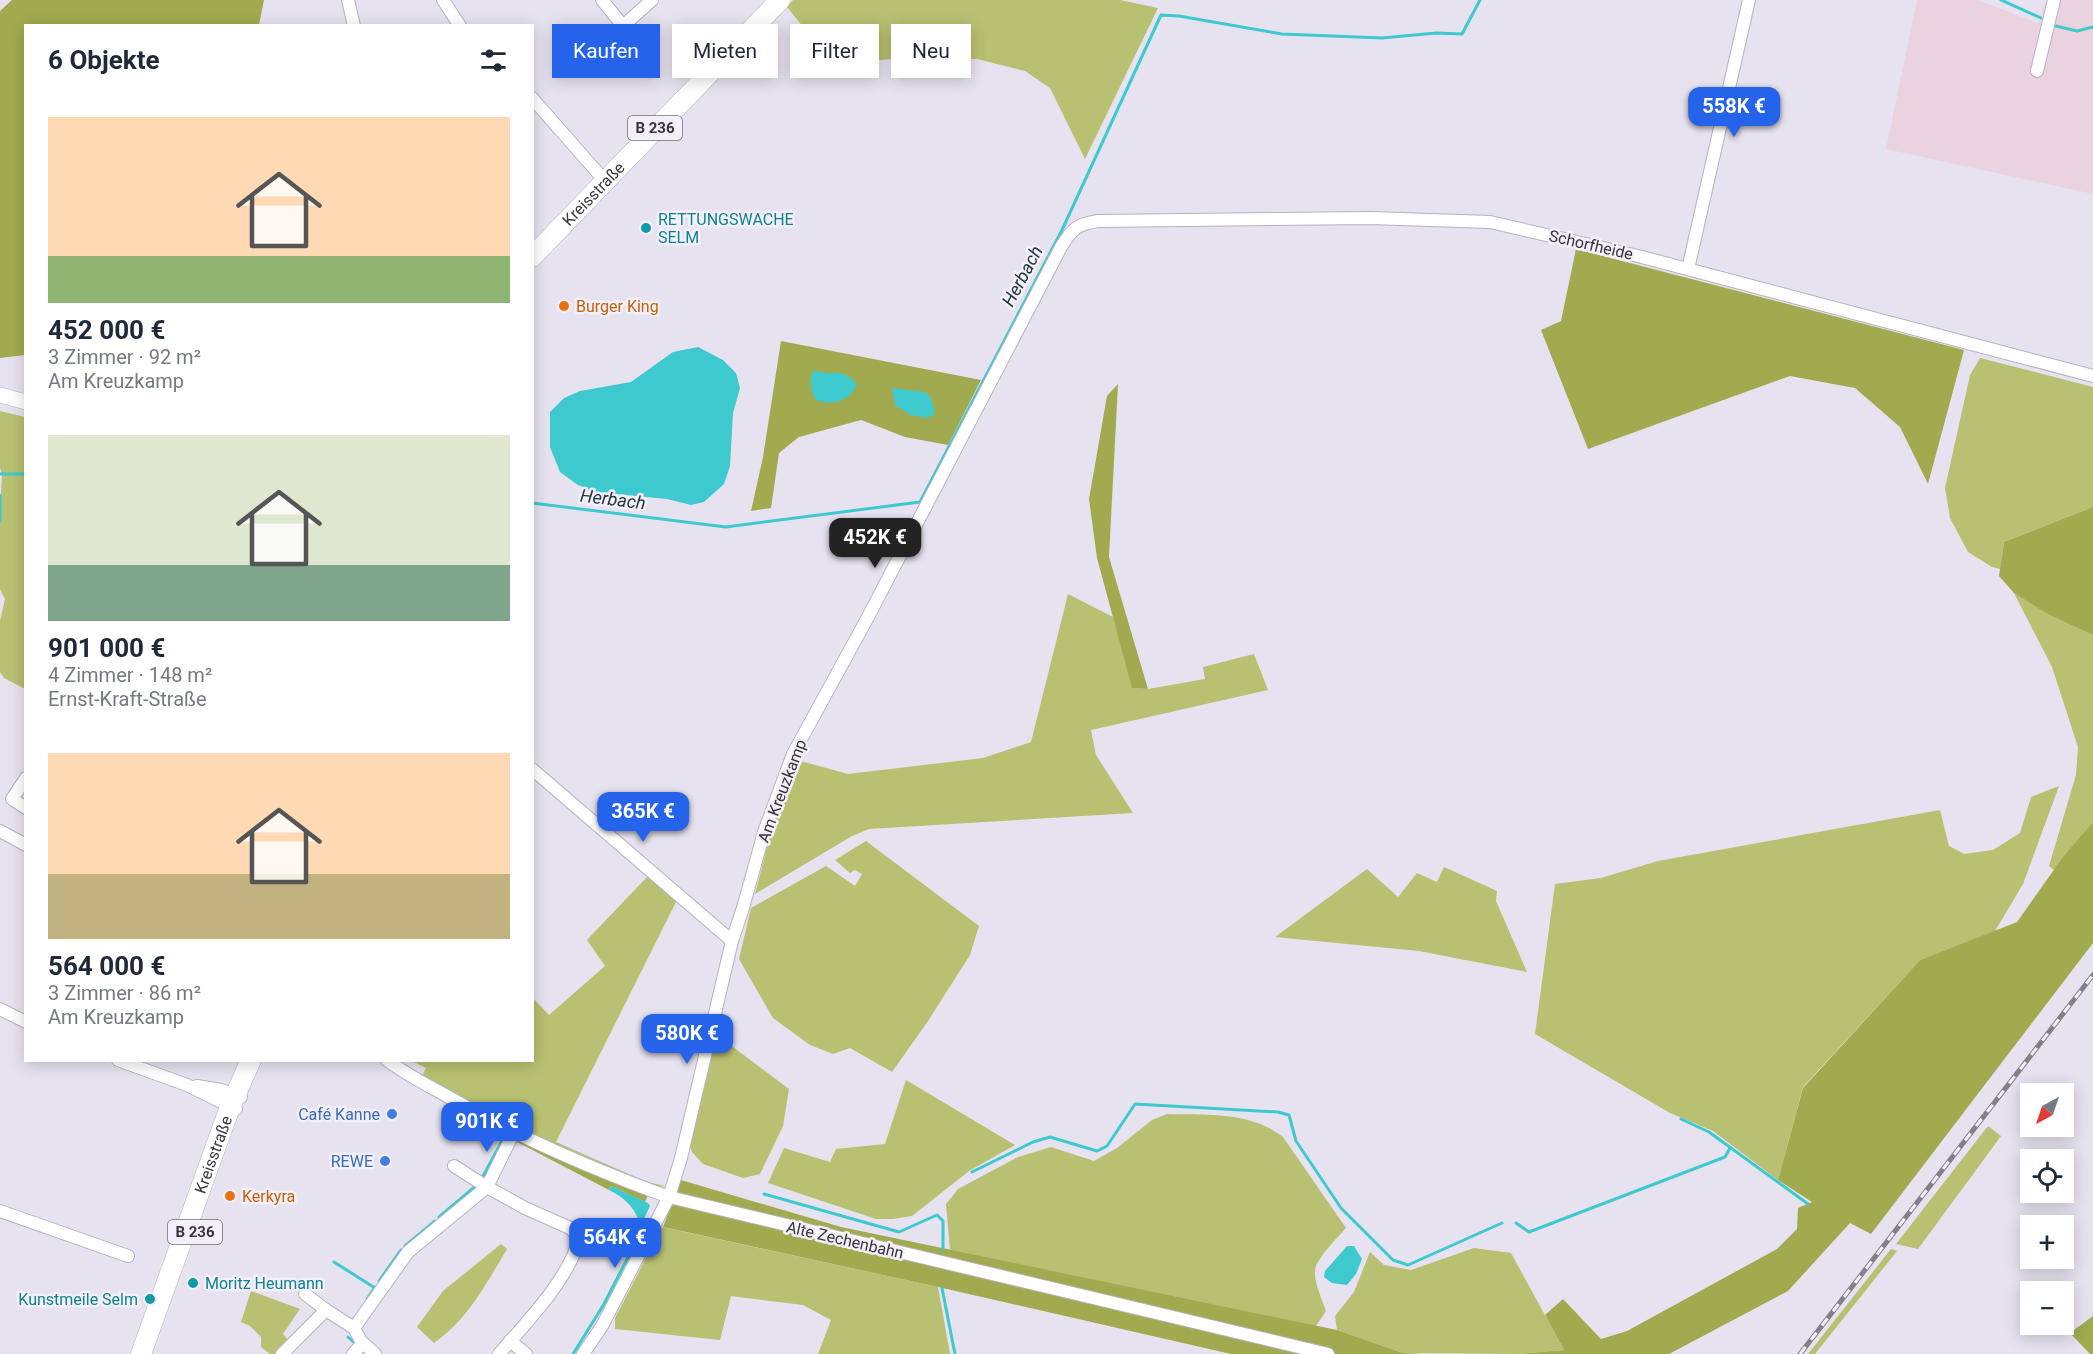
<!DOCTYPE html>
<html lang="de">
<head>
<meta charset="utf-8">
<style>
  body { margin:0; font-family:Roboto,sans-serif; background:#f6f6f7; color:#1f2937; height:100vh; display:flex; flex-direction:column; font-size:22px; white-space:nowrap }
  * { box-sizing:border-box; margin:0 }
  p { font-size:20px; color:#747a83 }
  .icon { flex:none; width:33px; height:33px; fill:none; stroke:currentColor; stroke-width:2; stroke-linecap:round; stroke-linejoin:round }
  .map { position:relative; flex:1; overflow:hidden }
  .side { position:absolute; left:24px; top:24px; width:510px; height:1038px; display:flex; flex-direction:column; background:#fff; border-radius:0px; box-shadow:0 3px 15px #0003 }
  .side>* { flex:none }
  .hud { position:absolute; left:552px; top:24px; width:570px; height:54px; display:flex; gap:12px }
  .needle { width:39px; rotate:220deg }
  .tools { position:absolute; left:2020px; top:1083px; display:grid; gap:12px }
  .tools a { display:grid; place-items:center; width:54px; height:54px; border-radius:0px; background:#fff; box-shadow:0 3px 15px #0003; font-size:30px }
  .price { position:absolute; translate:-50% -51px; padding:0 14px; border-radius:12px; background:#2563eb; color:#fff; font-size:20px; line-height:39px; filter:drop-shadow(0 2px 3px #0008) }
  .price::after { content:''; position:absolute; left:50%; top:36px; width:18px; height:14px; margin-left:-9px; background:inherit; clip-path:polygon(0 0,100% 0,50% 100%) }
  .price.on { background:#222; color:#fff }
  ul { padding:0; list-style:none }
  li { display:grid; align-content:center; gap:12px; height:318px; padding:0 24px }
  li span { display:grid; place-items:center; height:186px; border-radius:0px; color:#555 }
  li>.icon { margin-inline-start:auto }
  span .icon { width:108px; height:108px; fill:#fffc; stroke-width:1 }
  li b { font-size:26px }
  h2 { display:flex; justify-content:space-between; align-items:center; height:72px; padding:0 24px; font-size:26px }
  .pill { padding:0 21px; border-radius:0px; background:#fff; box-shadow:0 3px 15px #0003; font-size:21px; line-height:54px }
  .pill.on { background:#2563eb; color:#fff }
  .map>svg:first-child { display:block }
  .industrial { fill:#ead3df }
  .green { fill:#b8c071 }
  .forest { fill:#a2aa4f }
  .water { fill:#3dc9ce }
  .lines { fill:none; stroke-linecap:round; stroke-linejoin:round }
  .stream { stroke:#3dc9ce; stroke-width:3 }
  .minor-casing { stroke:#b7b1be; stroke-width:14 }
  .tertiary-casing { stroke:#b7b1be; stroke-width:16 }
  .primary-casing { stroke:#b7b1be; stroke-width:21 }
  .minor { stroke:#fff; stroke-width:12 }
  .tertiary { stroke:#fff; stroke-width:15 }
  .primary { stroke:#fff; stroke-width:20 }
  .rail-casing { stroke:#838088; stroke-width:5 }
  .rail { stroke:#f5effc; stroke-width:3; stroke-dasharray:9; stroke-linecap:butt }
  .culture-dot { fill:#0f9aa8; stroke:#f5effc; stroke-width:2 }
  .food-dot { fill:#e8710a; stroke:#f5effc; stroke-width:2 }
  .shop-dot { fill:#3f7fe0; stroke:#f5effc; stroke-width:2 }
  .labels { text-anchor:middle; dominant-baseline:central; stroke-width:5; stroke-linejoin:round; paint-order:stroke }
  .shield { fill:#f5effc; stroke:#716e75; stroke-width:1.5 }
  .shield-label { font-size:15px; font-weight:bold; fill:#38363b }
  .street-label { font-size:16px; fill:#38363b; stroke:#f5effc }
  .culture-label { font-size:16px; fill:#0d838f; stroke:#f5effc; text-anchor:start }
  .food-label { font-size:16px; fill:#c56008; stroke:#f5effc; text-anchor:start }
  .shop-label { font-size:16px; fill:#366cbe; stroke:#f5effc; text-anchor:end }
  .water-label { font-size:18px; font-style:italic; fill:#203839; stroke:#f5effc }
</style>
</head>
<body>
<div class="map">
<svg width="2093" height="1354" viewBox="0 0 2093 1354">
  <rect width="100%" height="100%" fill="#e7e2ef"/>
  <path class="industrial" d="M1917,0H1978L2038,23L2047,0H2093V194L1886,149Z"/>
  <g class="green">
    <path d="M793,0H1120L1158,8L1085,159L1050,88L1025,71L977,59H892L834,65L787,7Z"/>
    <path d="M1980,358L2093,387V507L2004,542L2000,569L1992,567L1968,552L1950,518L1945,488L1970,375Z"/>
    <path d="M0,411L25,417V689L4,678L0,672V621L5,599L0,589V509L2,475L0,468Z"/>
    <path d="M2014,593L2047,614L2093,635V822L2054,870L2049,866L2076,775L2078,747L2052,667Z"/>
    <path d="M1068,594L1113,617L1133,688L1148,689L1205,679L1203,667L1254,654L1268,690L1091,730L1096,755L1133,813L869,829L852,836L755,894L770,836L797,760L848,774L983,758L1031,742Z"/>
    <path d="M2059,786L2023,884L1995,931L1920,960L1803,1087L1778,1180L1713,1131L1670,1113L1535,1034L1555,884L1601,878L1658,861L1940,810L1949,846L1964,854L1993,850L2020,833L2031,797Z"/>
    <path d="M866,841L979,926L970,955L928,1021L892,1072L850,1048L833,1054L810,1045L773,1018L739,959L751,908L826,866L855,886L862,874L855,870L850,873L835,860Z"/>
    <path d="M1444,867L1497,891L1496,901L1527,972L1419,951L1275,937L1367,869L1398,897L1417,873L1437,882Z"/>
    <path d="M647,877L678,898L556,1142L647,1182L665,1186L653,1188L514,1127L422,1076L426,1068L412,1061L532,1060L533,998L549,1015L605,966L587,940Z"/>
    <path d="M717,1035L789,1089L783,1126L760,1174L743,1178L703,1164L692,1152L689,1143Z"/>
    <path d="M906,1080L1015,1145L969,1171L912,1216L893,1219H876L768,1183L784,1148L830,1162L836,1149L885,1144Z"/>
    <path d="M1167,1114C1206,1115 1250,1111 1283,1137L1346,1228C1338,1237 1317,1258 1315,1270C1314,1283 1322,1299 1326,1311L1316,1326L950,1250L946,1204L958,1189L1018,1157L1051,1147L1094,1161L1117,1148L1152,1120Z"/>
    <path d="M1988,1126L2001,1136L1918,1249L1896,1244Z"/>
    <path d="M662,1227L938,1287L950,1354H818L831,1320L803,1305L731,1296L720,1340L615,1329V1318Z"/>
    <path d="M501,1244L507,1249C486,1284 468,1319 434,1343L417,1327L443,1291Z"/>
    <path d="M1474,1248L1511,1253L1564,1350L1519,1354L1403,1353L1337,1330L1335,1316L1354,1292L1370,1252L1384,1265L1411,1270Z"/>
    <path d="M1891,1249L1897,1251L1815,1354H1808Z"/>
    <path d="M251,1291L300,1309L283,1334L289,1341L276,1354H270L261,1347V1337L250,1326L241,1322Z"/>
  </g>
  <g class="forest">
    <path d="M12,0H264L259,25L26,26L25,355L0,358V11Z"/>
    <path d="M1576,249L1964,350L1928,484L1900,427L1855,388L1790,376L1588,449L1541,330L1561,321Z"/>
    <path d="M781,341L981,380L948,445L905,437L861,420L799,437L779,453L771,508L751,511L763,457Z"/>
    <path d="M1118,384L1109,557L1148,689L1132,688L1097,558L1089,499L1107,396Z"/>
    <path d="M2093,507V635L2047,614L2014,593L1999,576L2004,542Z"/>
    <path d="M2093,822V943L1871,1234L1850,1223L1788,1291L1669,1354H1519L1564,1350L1545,1315L1563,1299L1601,1339L1627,1331L1777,1249L1797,1229L1798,1208L1812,1202L1778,1180L1803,1088L1920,960L2017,922L2063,857Z"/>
    <path d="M519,1138L648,1195L645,1202L611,1186L609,1190L517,1142Z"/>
    <path d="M681,1180L841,1227L1337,1330L1403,1353L1426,1354H1231L938,1287L663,1227Z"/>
    <path d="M2093,1316V1354H2090L2070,1333Z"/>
  </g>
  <g class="water">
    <path d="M698,347L723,360L736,373L740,388L733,413L730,466L724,484L704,502L691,505L667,499L596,492L578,485L560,472L550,447V412L564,398L580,391L631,382L673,352Z"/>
    <path d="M814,370C836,379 838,364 857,384C850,402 832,406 816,400C811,390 808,380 814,370Z"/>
    <path d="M892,388L925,392L931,398L935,412L929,418L910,415L895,405Z"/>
    <path d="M611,1186L648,1203L650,1206L643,1221H639C633,1205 623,1197 609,1190Z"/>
    <path d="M1347,1246H1354L1362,1259L1356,1274L1347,1285L1332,1283L1324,1277L1325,1271Z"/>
  </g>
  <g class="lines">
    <g class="stream">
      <path d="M2001,0L2041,18"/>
      <path d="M2056,26L2077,31L2093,27"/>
      <path d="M0,474H26"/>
      <path d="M0,495V521"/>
      <path d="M532,503L726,527L920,502L1062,230L1161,15L1179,16L1282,34L1382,38L1436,33L1462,34L1480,0"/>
      <path d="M1681,1119L1709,1132L1808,1204"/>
      <path d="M972,1172L1033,1142L1050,1137L1097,1151L1107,1146L1135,1104L1278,1112L1289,1115L1296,1141L1341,1208L1393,1260L1408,1265L1502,1223"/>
      <path d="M482,1178L502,1141"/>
      <path d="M764,1194L899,1232L937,1215L943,1221V1249"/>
      <path d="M439,1217L477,1185"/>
      <path d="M1516,1223L1529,1232L1725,1157L1730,1148"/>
      <path d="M405,1246L435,1221"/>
      <path d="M334,1262L375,1288"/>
      <path d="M379,1281L401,1250"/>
      <path d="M942,1288L955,1354"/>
      <path d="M367,1299L375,1287"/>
      <path d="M348,1337L357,1345"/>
      <path d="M573,1354L604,1304L644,1226L643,1221"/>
    </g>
    <defs>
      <g id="minor">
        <path d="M348,0L354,26"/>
        <path d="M443,0L460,26"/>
        <path d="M602,0L623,26L652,0"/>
        <path d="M596,48L623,26"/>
        <path d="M2037,71L2054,0"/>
        <path d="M532,98L605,181"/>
        <path d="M1688,269L1749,0"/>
        <path d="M532,769L732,941"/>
        <path d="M26,778L12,799L26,808"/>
        <path d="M0,831L26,845"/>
        <path d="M0,1009L26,1022"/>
        <path d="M118,1060L187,1085L236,1109"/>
        <path d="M387,1060C405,1074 427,1085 447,1096C518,1137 592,1169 669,1197L1328,1354"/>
        <path d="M197,1086L221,1090L241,1097"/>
        <path d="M454,1166L487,1187L514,1132"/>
        <path d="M0,1211L128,1256"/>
        <path d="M305,1294L326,1310"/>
        <path d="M510,1341L526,1354"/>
        <path d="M282,1354L326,1310L354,1328"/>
        <path d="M353,1354L363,1343"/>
        <path d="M375,1354L361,1341L354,1328L408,1252L487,1187L525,1208L570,1228L579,1237C572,1276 525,1324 499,1354"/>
        <path d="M583,1354L602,1326L669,1197L681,1158L732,941L743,908L764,832L793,754L868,617L1061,247C1072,229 1077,224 1098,221L1370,218L1490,222L1638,256L2093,376"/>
      </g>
      <path id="tertiary" d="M0,395L26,402"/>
      <g id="primary">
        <path id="s1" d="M532,257L780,0"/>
        <path id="s2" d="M141,1354L230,1107L251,1060"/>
      </g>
    </defs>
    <use href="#minor" class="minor-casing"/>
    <use href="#tertiary" class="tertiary-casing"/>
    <use href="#primary" class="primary-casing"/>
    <use href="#minor" class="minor"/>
    <use href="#tertiary" class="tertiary"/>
    <use href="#primary" class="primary"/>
    <defs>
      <path id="rail" d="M1800,1354L2093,975"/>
    </defs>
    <use href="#rail" class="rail-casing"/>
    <use href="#rail" class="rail"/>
  </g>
  <g class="culture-dot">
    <circle cx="646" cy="228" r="6"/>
    <circle cx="193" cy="1283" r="6"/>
    <circle cx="150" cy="1299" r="6"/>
  </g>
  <g class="food-dot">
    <circle cx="564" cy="306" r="6"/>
    <circle cx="230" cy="1196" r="6"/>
  </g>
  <g class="shop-dot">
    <circle cx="392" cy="1114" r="6"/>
    <circle cx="385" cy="1161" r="6"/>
  </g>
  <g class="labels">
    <g class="shield">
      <rect x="628" y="116" width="54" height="24" rx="4.5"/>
      <rect x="168" y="1220" width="54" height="24" rx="4.5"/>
    </g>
    <g class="shield-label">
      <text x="655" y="128">B 236</text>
      <text x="195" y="1232">B 236</text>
    </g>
    <g class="street-label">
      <text stroke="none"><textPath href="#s1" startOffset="88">Kreisstraße</textPath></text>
      <text transform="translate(1591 245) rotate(13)">Schorfheide</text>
      <text transform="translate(782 791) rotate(-69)">Am Kreuzkamp</text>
      <text stroke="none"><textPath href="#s2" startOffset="212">Kreisstraße</textPath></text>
      <text transform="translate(845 1240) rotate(13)">Alte Zechenbahn</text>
    </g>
    <g class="culture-label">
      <text x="658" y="219">RETTUNGSWACHE<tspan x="658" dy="18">SELM</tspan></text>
      <text x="205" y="1283">Moritz Heumann</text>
      <text x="138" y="1299" text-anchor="end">Kunstmeile Selm</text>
    </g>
    <g class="food-label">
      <text x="576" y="306">Burger King</text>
      <text x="242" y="1196">Kerkyra</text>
    </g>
    <g class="shop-label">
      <text x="380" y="1114">Café Kanne</text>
      <text x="373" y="1161">REWE</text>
    </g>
    <g class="water-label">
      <text transform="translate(1022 276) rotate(-62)">Herbach</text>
      <text transform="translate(613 499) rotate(7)">Herbach</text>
    </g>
  </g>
</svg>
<div class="tools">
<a><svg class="needle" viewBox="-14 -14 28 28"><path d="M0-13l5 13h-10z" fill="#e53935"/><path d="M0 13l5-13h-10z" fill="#747a83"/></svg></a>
<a><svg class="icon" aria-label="locate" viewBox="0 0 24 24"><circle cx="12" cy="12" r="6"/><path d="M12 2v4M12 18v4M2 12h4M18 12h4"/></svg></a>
<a>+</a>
<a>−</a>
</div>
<b class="price" style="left:1734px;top:138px">558K €</b>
<b class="price on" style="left:875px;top:569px">452K €</b>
<b class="price" style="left:643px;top:843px">365K €</b>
<b class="price" style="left:687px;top:1065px">580K €</b>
<b class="price" style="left:487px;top:1153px">901K €</b>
<b class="price" style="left:615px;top:1269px">564K €</b>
<div class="hud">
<a class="pill on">Kaufen</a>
<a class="pill">Mieten</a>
<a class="pill">Filter</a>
<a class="pill">Neu</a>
</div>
<section class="side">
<h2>6 Objekte<svg class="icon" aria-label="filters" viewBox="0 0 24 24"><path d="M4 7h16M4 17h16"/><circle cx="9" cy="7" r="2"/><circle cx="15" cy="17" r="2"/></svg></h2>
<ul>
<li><span style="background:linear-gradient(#ffd9b3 75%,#8fb573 0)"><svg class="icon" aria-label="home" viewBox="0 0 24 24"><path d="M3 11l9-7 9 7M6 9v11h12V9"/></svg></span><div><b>452 000 €</b><p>3 Zimmer · 92 m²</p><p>Am Kreuzkamp</p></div></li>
<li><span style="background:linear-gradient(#dfe7d0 70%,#7fa58c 0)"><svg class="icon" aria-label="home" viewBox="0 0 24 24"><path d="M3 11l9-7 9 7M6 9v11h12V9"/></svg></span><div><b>901 000 €</b><p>4 Zimmer · 148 m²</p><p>Ernst-Kraft-Straße</p></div></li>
<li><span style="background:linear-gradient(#ffd9b3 65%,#c2b280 0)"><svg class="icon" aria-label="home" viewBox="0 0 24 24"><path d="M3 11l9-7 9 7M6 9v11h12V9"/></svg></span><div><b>564 000 €</b><p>3 Zimmer · 86 m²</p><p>Am Kreuzkamp</p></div></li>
</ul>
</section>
</div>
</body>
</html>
